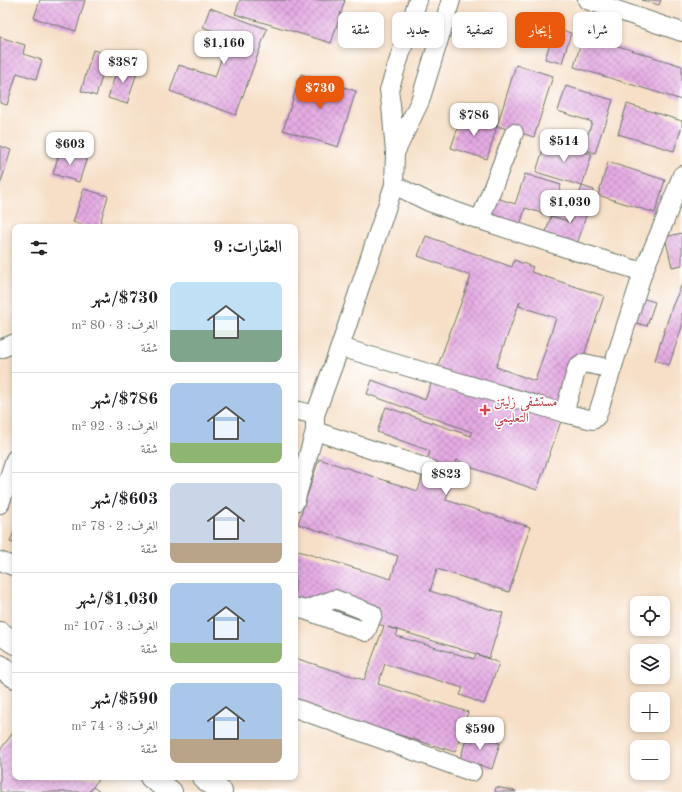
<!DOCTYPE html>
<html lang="ar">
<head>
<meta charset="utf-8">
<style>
  body { margin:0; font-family:"Old Standard TT",Amiri,serif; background:#f2f2f2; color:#202124; direction:rtl; height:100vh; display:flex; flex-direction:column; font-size:15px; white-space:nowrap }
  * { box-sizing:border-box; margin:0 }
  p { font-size:13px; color:#757577 }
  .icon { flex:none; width:22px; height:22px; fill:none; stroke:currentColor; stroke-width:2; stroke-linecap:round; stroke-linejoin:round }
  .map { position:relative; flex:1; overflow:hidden; direction:ltr }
  .drawer { position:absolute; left:12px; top:224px; width:286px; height:556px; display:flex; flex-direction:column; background:#fff; border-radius:8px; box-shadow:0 2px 6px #0003; direction:rtl }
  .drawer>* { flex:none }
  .banner { position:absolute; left:310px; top:12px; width:312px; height:36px; direction:rtl; display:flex; gap:8px }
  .fabs { position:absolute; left:630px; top:596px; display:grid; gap:8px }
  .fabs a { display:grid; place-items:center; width:40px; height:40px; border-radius:8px; background:#fff; box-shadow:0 2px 6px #0003; font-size:20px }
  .price { position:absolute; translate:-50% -34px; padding:0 9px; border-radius:8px; background:#fff; color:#222; font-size:13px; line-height:26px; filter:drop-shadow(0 1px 2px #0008) }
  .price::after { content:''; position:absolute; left:50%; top:24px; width:12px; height:9px; margin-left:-6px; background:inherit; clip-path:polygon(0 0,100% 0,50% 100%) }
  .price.current { background:#ea580c; color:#fff }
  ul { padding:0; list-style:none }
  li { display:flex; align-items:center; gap:12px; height:100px; padding:0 16px }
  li+li { border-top:1px solid #e0e0e0 }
  li span { display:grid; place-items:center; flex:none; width:112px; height:80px; border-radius:8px; color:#555 }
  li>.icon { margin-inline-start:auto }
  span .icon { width:48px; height:48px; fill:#fffc; stroke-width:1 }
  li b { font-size:17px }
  h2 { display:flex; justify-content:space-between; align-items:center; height:48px; padding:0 16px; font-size:17px }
  .tag { padding:0 14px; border-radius:8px; background:#fff; box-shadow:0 2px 6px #0003; font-size:14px; line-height:36px }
  .tag.current { background:#ea580c; color:#fff }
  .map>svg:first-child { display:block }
  .building { fill:url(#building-cross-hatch); fill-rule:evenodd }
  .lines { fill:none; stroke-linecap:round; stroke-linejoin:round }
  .minor-casing { stroke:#6a7667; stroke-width:20 }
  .major-casing { stroke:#6a7667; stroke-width:24 }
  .minor { stroke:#fff; stroke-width:18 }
  .major { stroke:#fff; stroke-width:22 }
  .health-dot { fill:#e0444e; stroke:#fff; stroke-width:1.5 }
  .labels { text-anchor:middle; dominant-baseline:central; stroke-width:3; stroke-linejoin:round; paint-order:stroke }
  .health-label { font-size:14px; fill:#be3a42; stroke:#fff; text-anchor:start }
</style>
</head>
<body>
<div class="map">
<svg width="682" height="792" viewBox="0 0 682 792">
  <defs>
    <pattern id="building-cross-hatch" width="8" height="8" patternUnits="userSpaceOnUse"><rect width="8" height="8" fill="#e5abe3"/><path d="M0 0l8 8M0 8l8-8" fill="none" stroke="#b98cb9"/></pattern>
  </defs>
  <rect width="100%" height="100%" fill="#fff"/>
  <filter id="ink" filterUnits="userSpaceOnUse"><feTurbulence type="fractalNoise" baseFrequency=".025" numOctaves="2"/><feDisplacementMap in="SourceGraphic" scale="8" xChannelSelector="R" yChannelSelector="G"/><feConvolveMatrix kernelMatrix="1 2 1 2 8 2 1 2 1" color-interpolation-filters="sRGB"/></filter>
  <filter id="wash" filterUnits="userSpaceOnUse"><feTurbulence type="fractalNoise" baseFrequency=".012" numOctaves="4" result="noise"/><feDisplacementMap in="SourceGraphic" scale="16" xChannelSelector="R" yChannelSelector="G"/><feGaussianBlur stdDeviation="0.9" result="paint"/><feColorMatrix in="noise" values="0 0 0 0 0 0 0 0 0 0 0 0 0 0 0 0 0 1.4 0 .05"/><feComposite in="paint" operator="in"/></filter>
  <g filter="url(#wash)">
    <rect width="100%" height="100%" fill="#f6dfc6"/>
    <g id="blocks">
      <g class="building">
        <path d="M40,0H85L76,31L34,18Z"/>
        <path d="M240,0H345L331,43L235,14Z"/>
        <path d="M642,0H661L659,5Z"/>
        <path d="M210,8L267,29L236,115L170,91L179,65L215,77L229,37L203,27Z"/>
        <path d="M555,28L571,33L562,63L545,59Z"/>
        <path d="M583,35L682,66V100L574,67Z"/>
        <path d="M0,37L25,45L23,54L42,60L36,79L17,73L7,105L0,103Z"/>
        <path d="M93,50L109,54L96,96L81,91Z"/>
        <path d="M119,63L138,69L127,104L108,98Z"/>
        <path d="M516,65L553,76L534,137L497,126Z"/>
        <path d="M301,74L356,91L338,147L283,130Z"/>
        <path d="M566,86L613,100L605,126L604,125L595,153L583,149L592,122L558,111Z"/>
        <path d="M627,104L682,121V126L674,151L618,134Z"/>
        <path d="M462,115L497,126L487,159L451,148Z"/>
        <path d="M546,140L592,154L582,186L536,172Z"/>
        <path d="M0,146L11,150L0,185Z"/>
        <path d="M60,150L87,158L79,182L53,174Z"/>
        <path d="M608,162L665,180L655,213L598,195Z"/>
        <path d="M525,174L561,185L551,216L525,208L519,229L487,220L494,197L515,204Z"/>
        <path d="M582,186L594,190L575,251L543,241L551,216L571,222Z"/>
        <path d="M84,189L108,196L99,227H89L73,222Z"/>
        <path d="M682,233V265L672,267L665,237Z"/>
        <path d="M426,236L512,267L514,260L533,267L531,272L604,296L581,364L537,490L461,464V462L457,460L446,500L530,527L509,592L437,569L430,591L503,613L489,658L388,627L398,631L396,636L474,659L476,654L499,663L484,704L460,695L463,688L385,664L378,684L468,712L455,752L295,703V658L364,680L384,626L295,599V550L391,579L398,556L298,524L319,459L418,491L430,451L377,432L386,407L471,436L472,432L367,394L372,380L425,400L471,276L418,256ZM520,301L519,306L556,318L535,381L496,367Z"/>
        <path d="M682,284V327L669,365L655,360L672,307Z"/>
        <path d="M641,298L655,302L647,326L633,322Z"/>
        <path d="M15,529V543L10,542Z"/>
        <path d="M15,730V777H16L14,780L17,777H94L98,780L89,792H0V750Z"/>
        <path d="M468,733L500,743L492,769L460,759Z"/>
        <path d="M93,787L100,792H89Z"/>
        <path d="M496,787L516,791V792H495Z"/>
      </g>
    </g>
  </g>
  <g filter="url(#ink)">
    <use href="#blocks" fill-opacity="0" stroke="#6a7667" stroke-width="1"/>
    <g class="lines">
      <defs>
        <g id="minor">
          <path d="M587,0L682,32"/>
          <path d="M395,153L391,105L389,90L418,0"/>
          <path d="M394,185L429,202L480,220L575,251L643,272"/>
          <path d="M480,220L514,133"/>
          <path d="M340,347L564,413L593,420L597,416L643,272L665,220L682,175"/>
          <path d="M0,349L15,343"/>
          <path d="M295,410L315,415"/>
          <path d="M564,413L577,368L584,363L612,369"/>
          <path d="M315,431L430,469"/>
          <path d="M295,502L315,431V415L340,347L394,185L395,153L420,101L451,0"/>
          <path d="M0,504L15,459"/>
          <path d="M0,561L15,567"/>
          <path d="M295,607L305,610L366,632L373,614L335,599L305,610"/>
          <path d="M295,708L472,772"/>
        </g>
        <g id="major">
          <path d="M0,633L15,643"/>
          <path d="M0,666L15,677"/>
          <path d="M151,777L171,792"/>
          <path d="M203,777L221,792"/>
        </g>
      </defs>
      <use href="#minor" class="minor-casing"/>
      <use href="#major" class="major-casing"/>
      <use href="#minor" class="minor"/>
      <use href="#major" class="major"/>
    </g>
  </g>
  <path class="health-dot" d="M483 404h4v4h4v4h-4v4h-4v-4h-4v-4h4z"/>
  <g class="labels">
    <g class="health-label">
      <text x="494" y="402">مستشفى زليتن<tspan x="494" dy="16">التعليمي</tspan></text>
    </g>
  </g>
</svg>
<div class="fabs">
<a><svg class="icon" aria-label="locate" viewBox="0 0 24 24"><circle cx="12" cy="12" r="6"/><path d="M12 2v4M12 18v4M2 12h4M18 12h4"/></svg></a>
<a><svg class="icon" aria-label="layers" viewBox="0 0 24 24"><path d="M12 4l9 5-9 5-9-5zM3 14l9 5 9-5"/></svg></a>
<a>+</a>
<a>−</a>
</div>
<b class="price" style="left:224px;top:65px">$1,160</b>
<b class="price" style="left:123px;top:84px">$387</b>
<b class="price current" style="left:320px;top:110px">$730</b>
<b class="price" style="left:474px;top:137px">$786</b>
<b class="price" style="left:564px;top:163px">$514</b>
<b class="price" style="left:70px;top:166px">$603</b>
<b class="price" style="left:570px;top:224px">$1,030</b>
<b class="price" style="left:446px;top:496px">$823</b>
<b class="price" style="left:480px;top:751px">$590</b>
<div class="banner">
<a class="tag">شراء</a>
<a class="tag current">إيجار</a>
<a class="tag">تصفية</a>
<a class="tag">جديد</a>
<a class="tag">شقة</a>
</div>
<section class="drawer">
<h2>العقارات: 9<svg class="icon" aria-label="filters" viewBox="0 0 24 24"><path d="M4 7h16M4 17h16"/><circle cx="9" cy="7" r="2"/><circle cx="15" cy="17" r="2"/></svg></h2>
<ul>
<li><span style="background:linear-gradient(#bfe0f5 60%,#7fa58c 0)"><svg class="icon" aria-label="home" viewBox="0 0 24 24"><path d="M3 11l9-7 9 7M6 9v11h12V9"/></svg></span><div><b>$730/شهر</b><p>الغرف: 3 · 80 m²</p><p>شقة</p></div></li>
<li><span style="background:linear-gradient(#a9c7e8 75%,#8fb573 0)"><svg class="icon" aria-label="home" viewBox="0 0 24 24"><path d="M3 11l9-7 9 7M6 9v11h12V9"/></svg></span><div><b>$786/شهر</b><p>الغرف: 3 · 92 m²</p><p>شقة</p></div></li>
<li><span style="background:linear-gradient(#c9d6e8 75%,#b9a48a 0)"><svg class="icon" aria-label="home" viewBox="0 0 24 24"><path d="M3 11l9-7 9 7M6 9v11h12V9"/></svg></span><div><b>$603/شهر</b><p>الغرف: 2 · 78 m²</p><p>شقة</p></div></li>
<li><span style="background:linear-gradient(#a9c7e8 75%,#8fb573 0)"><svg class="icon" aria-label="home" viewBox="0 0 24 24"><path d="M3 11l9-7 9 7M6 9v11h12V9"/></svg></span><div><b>$1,030/شهر</b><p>الغرف: 3 · 107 m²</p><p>شقة</p></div></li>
<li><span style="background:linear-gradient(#a9c7e8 70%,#b9a48a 0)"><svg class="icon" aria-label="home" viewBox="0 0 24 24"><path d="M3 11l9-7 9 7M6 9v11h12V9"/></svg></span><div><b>$590/شهر</b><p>الغرف: 3 · 74 m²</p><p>شقة</p></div></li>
</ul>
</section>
</div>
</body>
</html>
